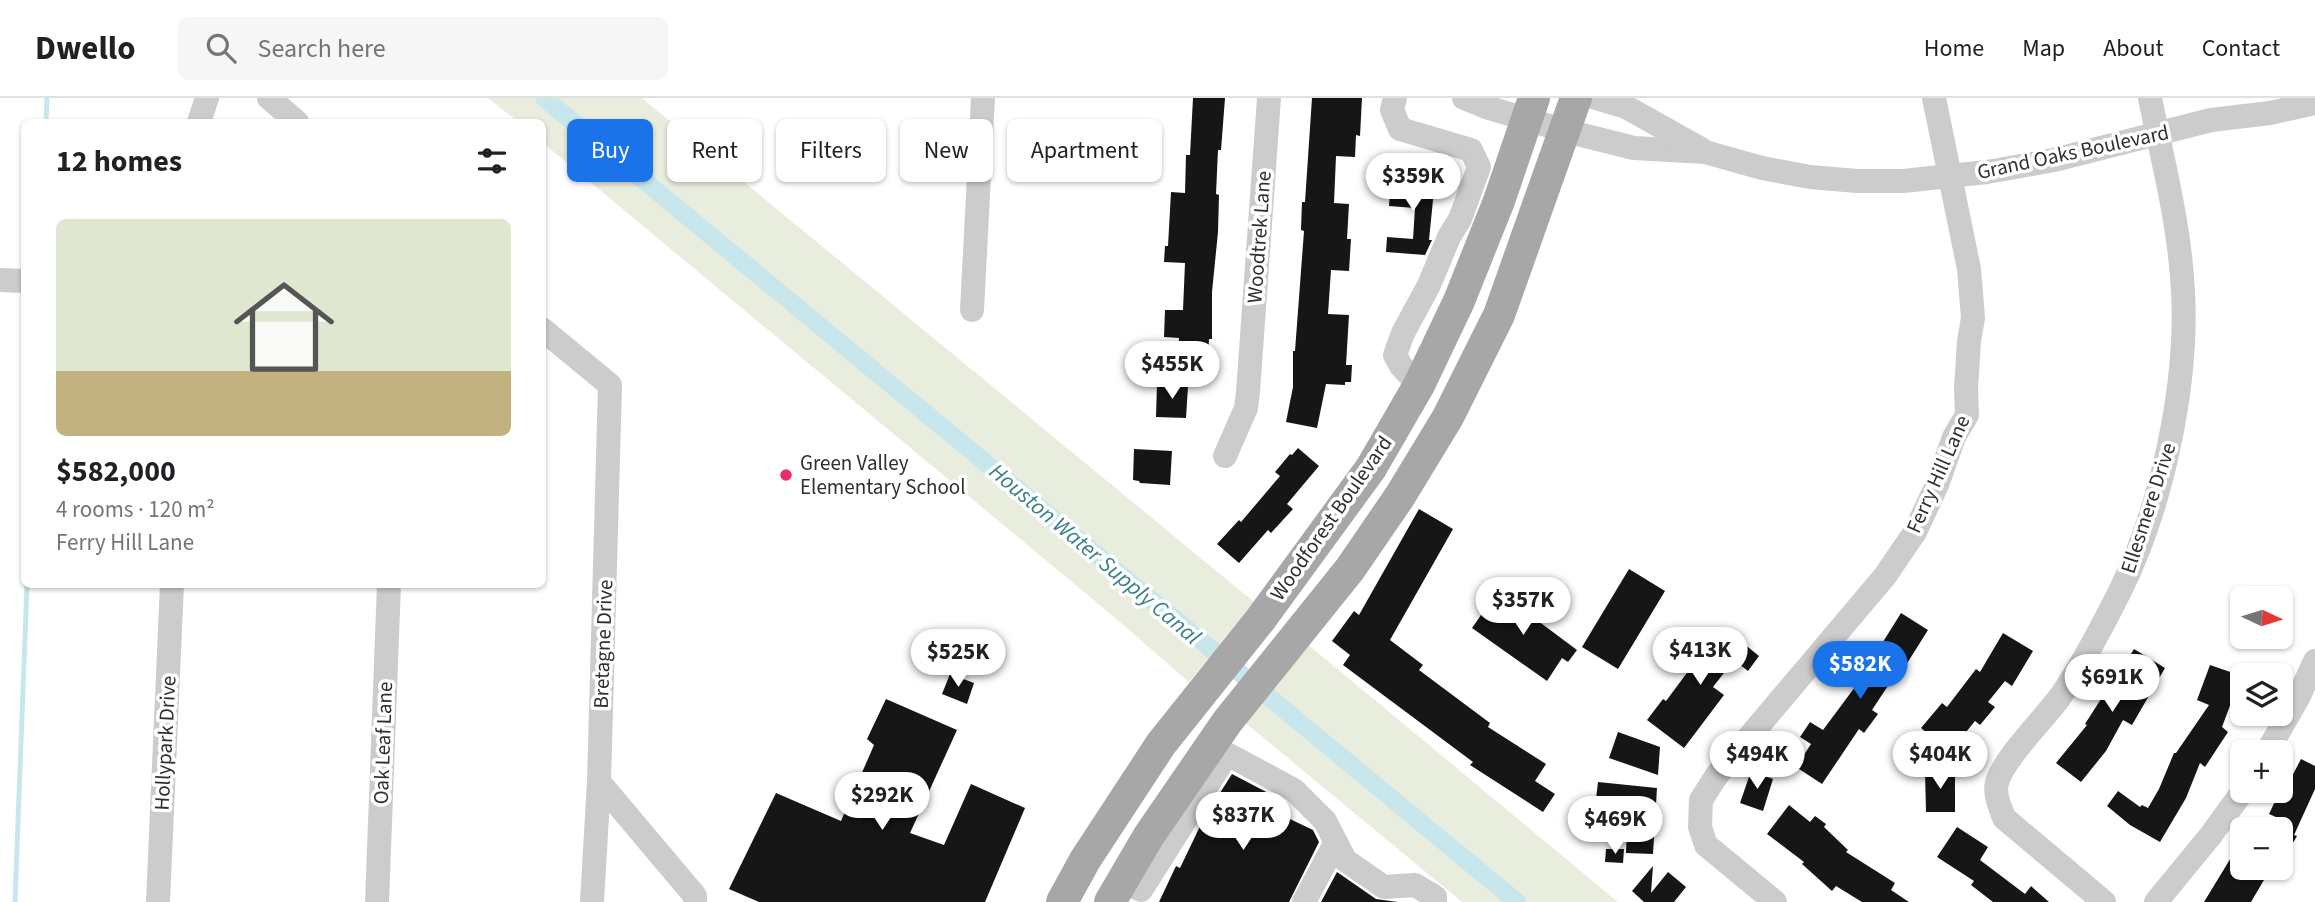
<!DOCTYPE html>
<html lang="en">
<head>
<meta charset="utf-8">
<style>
  body { margin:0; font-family:"Source Sans 3",sans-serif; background:#f6f6f6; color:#202124; height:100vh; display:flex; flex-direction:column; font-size:26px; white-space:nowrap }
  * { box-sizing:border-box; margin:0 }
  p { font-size:23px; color:#757577 }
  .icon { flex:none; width:38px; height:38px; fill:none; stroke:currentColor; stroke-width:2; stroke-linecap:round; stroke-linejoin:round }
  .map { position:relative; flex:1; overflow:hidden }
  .drawer { position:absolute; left:21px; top:21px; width:525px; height:469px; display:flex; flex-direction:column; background:#fff; border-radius:10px; box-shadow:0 2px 5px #0004 }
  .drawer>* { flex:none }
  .banner { position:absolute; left:567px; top:21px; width:665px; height:63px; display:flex; gap:14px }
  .needle { width:46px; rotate:94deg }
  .tools { position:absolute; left:2230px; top:488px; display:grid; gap:14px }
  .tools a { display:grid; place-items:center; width:63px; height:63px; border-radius:10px; background:#fff; box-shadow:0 2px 5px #0004; font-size:35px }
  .price { position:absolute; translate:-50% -60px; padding:0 16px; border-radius:24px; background:#fff; color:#222; font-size:23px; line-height:46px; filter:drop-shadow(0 2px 4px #0008) }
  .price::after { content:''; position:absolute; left:50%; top:42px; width:21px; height:16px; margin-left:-10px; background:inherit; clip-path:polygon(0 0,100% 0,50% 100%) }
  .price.current { background:#1a73e8; color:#fff }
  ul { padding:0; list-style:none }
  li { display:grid; align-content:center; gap:14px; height:371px; padding:0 35px }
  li+li { border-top:2px solid #e0e0e0 }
  li span { display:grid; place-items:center; height:217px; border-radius:10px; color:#555 }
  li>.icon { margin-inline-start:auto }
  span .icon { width:126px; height:126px; fill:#fffc; stroke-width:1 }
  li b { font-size:30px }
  h2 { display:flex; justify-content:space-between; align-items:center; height:84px; padding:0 35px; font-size:30px }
  .tag { padding:0 24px; border-radius:10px; background:#fff; box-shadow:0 2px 5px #0004; font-size:24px; line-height:63px }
  .tag.current { background:#1a73e8; color:#fff }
  header { display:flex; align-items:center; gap:42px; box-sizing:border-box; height:98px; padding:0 35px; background:#fff; border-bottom:2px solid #e0e0e0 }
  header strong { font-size:33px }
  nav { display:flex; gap:38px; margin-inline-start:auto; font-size:24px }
  .search { width:490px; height:63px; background:#f6f6f6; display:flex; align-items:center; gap:18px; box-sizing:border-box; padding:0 24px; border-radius:10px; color:#757577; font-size:26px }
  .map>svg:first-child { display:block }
  .green { fill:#e9eddd }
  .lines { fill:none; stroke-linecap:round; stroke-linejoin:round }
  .stream { stroke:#c8e7ed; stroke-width:5 }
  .canal { stroke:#c8e7ed; stroke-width:18 }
  .building { fill:#161616 }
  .minor { stroke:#ccc; stroke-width:24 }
  .major { stroke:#a7a7a7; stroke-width:32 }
  .poi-dot { fill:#ea2d67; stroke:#fff; stroke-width:2.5 }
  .labels { text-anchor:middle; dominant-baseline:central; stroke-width:7; stroke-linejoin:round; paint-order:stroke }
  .street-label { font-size:21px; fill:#2f2f2f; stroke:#fff }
  .poi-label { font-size:21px; fill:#2f2f2f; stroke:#fff; text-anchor:start }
  .water-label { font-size:23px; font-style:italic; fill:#39808d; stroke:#fff }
</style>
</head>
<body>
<header>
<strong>Dwello</strong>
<div class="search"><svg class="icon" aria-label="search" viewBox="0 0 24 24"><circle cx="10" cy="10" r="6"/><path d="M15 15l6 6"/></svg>Search here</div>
<nav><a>Home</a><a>Map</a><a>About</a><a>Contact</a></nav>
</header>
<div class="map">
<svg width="2315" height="804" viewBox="0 0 2315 804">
  <rect width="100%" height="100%" fill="#fff"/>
  <g class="green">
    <path d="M488,0H642L1254,504L1189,584L1113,518L543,45L542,24H518Z"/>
    <path d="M1306,545L1618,804H1462L1242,622Z"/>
  </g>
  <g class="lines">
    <g class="stream">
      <path d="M46,24L47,0"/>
      <path d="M15,804L27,486"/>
    </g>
    <path class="canal" d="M544,0L1517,804"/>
  </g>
  <g class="building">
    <path d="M1193,0H1225L1221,52H1218L1216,96L1219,97L1218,134L1212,194V241H1209L1207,281L1177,280L1179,240L1164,239L1165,212H1183L1185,165L1164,164L1165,148H1168L1171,94L1185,95L1186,57H1190Z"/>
    <path d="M1312,0H1362L1360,38L1356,37L1355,59L1336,58L1334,105L1349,106L1347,141H1351L1349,173L1331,172L1328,216L1349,217L1346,267H1352L1351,284H1345V287L1326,286L1317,330L1286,324L1293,289V253H1295L1304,133L1301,132L1302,104H1305Z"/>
    <path d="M1391,79L1435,82L1429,142H1432L1425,157L1386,154L1387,139L1413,141L1415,110L1389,108Z"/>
    <path d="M1157,286L1188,288L1186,320L1156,319Z"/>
    <path d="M1298,350L1319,368L1287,406L1293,411L1271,435L1268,432L1239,465L1217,446L1239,422L1241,424L1280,378L1275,374L1290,356L1292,357Z"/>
    <path d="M1134,351L1172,353L1170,387L1140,385L1139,383L1133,382Z"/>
    <path d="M1419,411L1453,431L1390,542L1423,567L1419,572L1490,625L1488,629L1546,666L1535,683L1555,696L1543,714L1470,667L1473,664L1343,567L1350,557L1332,543L1354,513L1359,517Z"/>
    <path d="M1629,471L1665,493L1618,571L1582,549Z"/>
    <path d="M1498,493L1577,552L1568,564L1562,560L1547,583L1472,530Z"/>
    <path d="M1901,515L1928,532L1906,567L1903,565L1872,612L1878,616L1864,635L1859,631L1822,686L1796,669L1811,646L1800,639L1810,624L1823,632L1855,589Z"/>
    <path d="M1723,529L1759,558L1748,573L1734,562L1713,589L1724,597L1684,650L1647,622L1663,601L1666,603L1698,560L1691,554L1701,543L1708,548Z"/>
    <path d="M2003,535L2033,553L2012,588L2005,583L1988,604L1995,609L1980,627L1975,623L1950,654L1921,630L1942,605L1947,609L1976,571L1980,574Z"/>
    <path d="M2134,551L2165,570L2132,627L2123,622L2106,653L2081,684L2056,665L2087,627L2085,626L2108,590L2110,591Z"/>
    <path d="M2210,567L2242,578V600L2234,597L2222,629L2228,634L2205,669L2200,665L2186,700L2160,744L2130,727L2107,708L2118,693L2140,709L2142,707L2148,710L2159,691L2174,655H2176L2209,607L2197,602Z"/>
    <path d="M950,576L974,585L967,606L942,596Z"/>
    <path d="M886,601L957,632L910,735L944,747L971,686L1025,710L985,804H759L729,791L776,695L841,723L874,647L867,641Z"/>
    <path d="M1618,634L1660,649L1658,677L1609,660Z"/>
    <path d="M2301,661L2315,668V691L2294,737L2297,738L2280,767V732H2269L2276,719L2269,716L2286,680L2290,682Z"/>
    <path d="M1955,672V714H1926L1925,673Z"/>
    <path d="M1751,673L1773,681L1763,713L1740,705Z"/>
    <path d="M1232,676L1276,699L1271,712L1313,732L1319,744L1289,804H1159L1176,768L1180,770L1204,720Z"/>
    <path d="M1598,684L1657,690L1653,756L1626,755L1628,703L1596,701Z"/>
    <path d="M1789,707L1810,724L1815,718L1826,726L1824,729L1848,752L1846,754L1895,785L1891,792L1909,804H1862L1836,788L1832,793L1802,766L1804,764L1767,736Z"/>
    <path d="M1957,729L1988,749L1980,762L2025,796L2031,788L2049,804H1993L1971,787L1974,783L1937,759Z"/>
    <path d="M1606,751H1624L1623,765L1605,764Z"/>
    <path d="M2232,758L2242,764V778L2246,770H2271L2251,804H2204Z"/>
    <path d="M1653,768L1651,795L1668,774L1686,789L1674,804H1644L1632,793Z"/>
    <path d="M1337,774L1376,801L1398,804H1321Z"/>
  </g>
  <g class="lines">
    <g class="minor">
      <path d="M269,0L297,24"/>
      <path d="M1395,0L1392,12L1400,31L1471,52L1479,69L1460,121L1449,139L1429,187L1403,235L1395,257L1401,268L1419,287"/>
      <path d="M1464,0L1486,9L1566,33L1634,50L1705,54L1762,70L1810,79L1857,83H1903L1987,74L2054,62L2211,22L2270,15L2315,5"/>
      <path d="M1596,0L1626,9L1701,51"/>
      <path d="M199,24L207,0"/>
      <path d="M0,182L24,183"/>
      <path d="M972,212L983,0"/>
      <path d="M542,231L610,287L599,684L592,804"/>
      <path d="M1225,358L1246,310L1248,294L1269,0"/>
      <path d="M2267,654L2298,600L2315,563"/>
      <path d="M599,684L695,798V804"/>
      <path d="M1122,783L1141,792L1227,656L1294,692L1325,723L1345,762L1384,789L1415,787L1435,799V804"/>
      <path d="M158,804L172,486"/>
      <path d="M377,804L389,486"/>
      <path d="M1304,804L1336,744"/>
      <path d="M1775,804L1706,747L1700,729L1701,702L1717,677L1885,478L1915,434L1937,387L1954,339L1967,317L1966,291L1969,243L1973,220L1969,171L1934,0"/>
      <path d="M2104,804L2004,720C2000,708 1994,697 1997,684C2005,659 2043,622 2060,599C2083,566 2102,529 2120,493C2162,409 2188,287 2183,194C2180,128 2163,64 2150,0"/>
      <path d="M2156,804L2211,737L2243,693"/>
    </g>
    <g class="major">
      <path d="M1062,804L1085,762L1161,646L1260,522L1371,370L1419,287L1459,203L1499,103L1534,0"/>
      <path d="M1110,804L1148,739L1227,624L1350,471L1400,398L1448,319L1499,217L1576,0"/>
    </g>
  </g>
  <circle class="poi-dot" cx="786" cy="377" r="7"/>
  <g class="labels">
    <g class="street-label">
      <text transform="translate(2073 54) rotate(-12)">Grand Oaks Boulevard</text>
      <text transform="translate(1259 139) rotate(-86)">Woodtrek Lane</text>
      <text transform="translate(1938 376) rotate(-66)">Ferry Hill Lane</text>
      <text transform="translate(2148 410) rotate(-72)">Ellesmere Drive</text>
      <text transform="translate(1331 420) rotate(-55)">Woodforest Boulevard</text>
      <text transform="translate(603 546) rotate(-88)">Bretagne Drive</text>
      <text transform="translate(165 645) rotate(-87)">Hollypark Drive</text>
      <text transform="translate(383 645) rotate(-88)">Oak Leaf Lane</text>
    </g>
    <g class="poi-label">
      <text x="800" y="365">Green Valley<tspan x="800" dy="24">Elementary School</tspan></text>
    </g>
    <g class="water-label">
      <text transform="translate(1095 456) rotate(40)">Houston Water Supply Canal</text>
    </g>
  </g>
</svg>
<div class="tools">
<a><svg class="needle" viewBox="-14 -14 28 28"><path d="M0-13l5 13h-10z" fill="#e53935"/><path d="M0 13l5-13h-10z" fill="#757577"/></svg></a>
<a><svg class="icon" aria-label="layers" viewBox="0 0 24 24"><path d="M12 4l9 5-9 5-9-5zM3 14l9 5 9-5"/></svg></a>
<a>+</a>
<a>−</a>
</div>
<b class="price" style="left:1413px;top:115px">$359K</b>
<b class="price" style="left:1172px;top:303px">$455K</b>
<b class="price" style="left:1523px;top:539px">$357K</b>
<b class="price" style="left:1700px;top:589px">$413K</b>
<b class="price" style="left:958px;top:591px">$525K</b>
<b class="price current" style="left:1860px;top:603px">$582K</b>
<b class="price" style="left:2112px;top:616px">$691K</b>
<b class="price" style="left:1757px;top:693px">$494K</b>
<b class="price" style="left:1940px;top:693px">$404K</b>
<b class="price" style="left:882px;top:734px">$292K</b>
<b class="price" style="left:1243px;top:754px">$837K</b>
<b class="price" style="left:1615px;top:758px">$469K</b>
<div class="banner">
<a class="tag current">Buy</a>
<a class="tag">Rent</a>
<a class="tag">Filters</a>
<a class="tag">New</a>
<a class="tag">Apartment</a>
</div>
<section class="drawer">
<h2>12 homes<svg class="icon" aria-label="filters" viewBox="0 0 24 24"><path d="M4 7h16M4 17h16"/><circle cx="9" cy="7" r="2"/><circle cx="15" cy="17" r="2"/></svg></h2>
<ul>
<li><span style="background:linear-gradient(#dfe7d0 70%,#c2b280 0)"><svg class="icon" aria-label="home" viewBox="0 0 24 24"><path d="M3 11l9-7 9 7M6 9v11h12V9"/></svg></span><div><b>$582,000</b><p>4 rooms · 120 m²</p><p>Ferry Hill Lane</p></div></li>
</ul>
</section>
</div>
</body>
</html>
